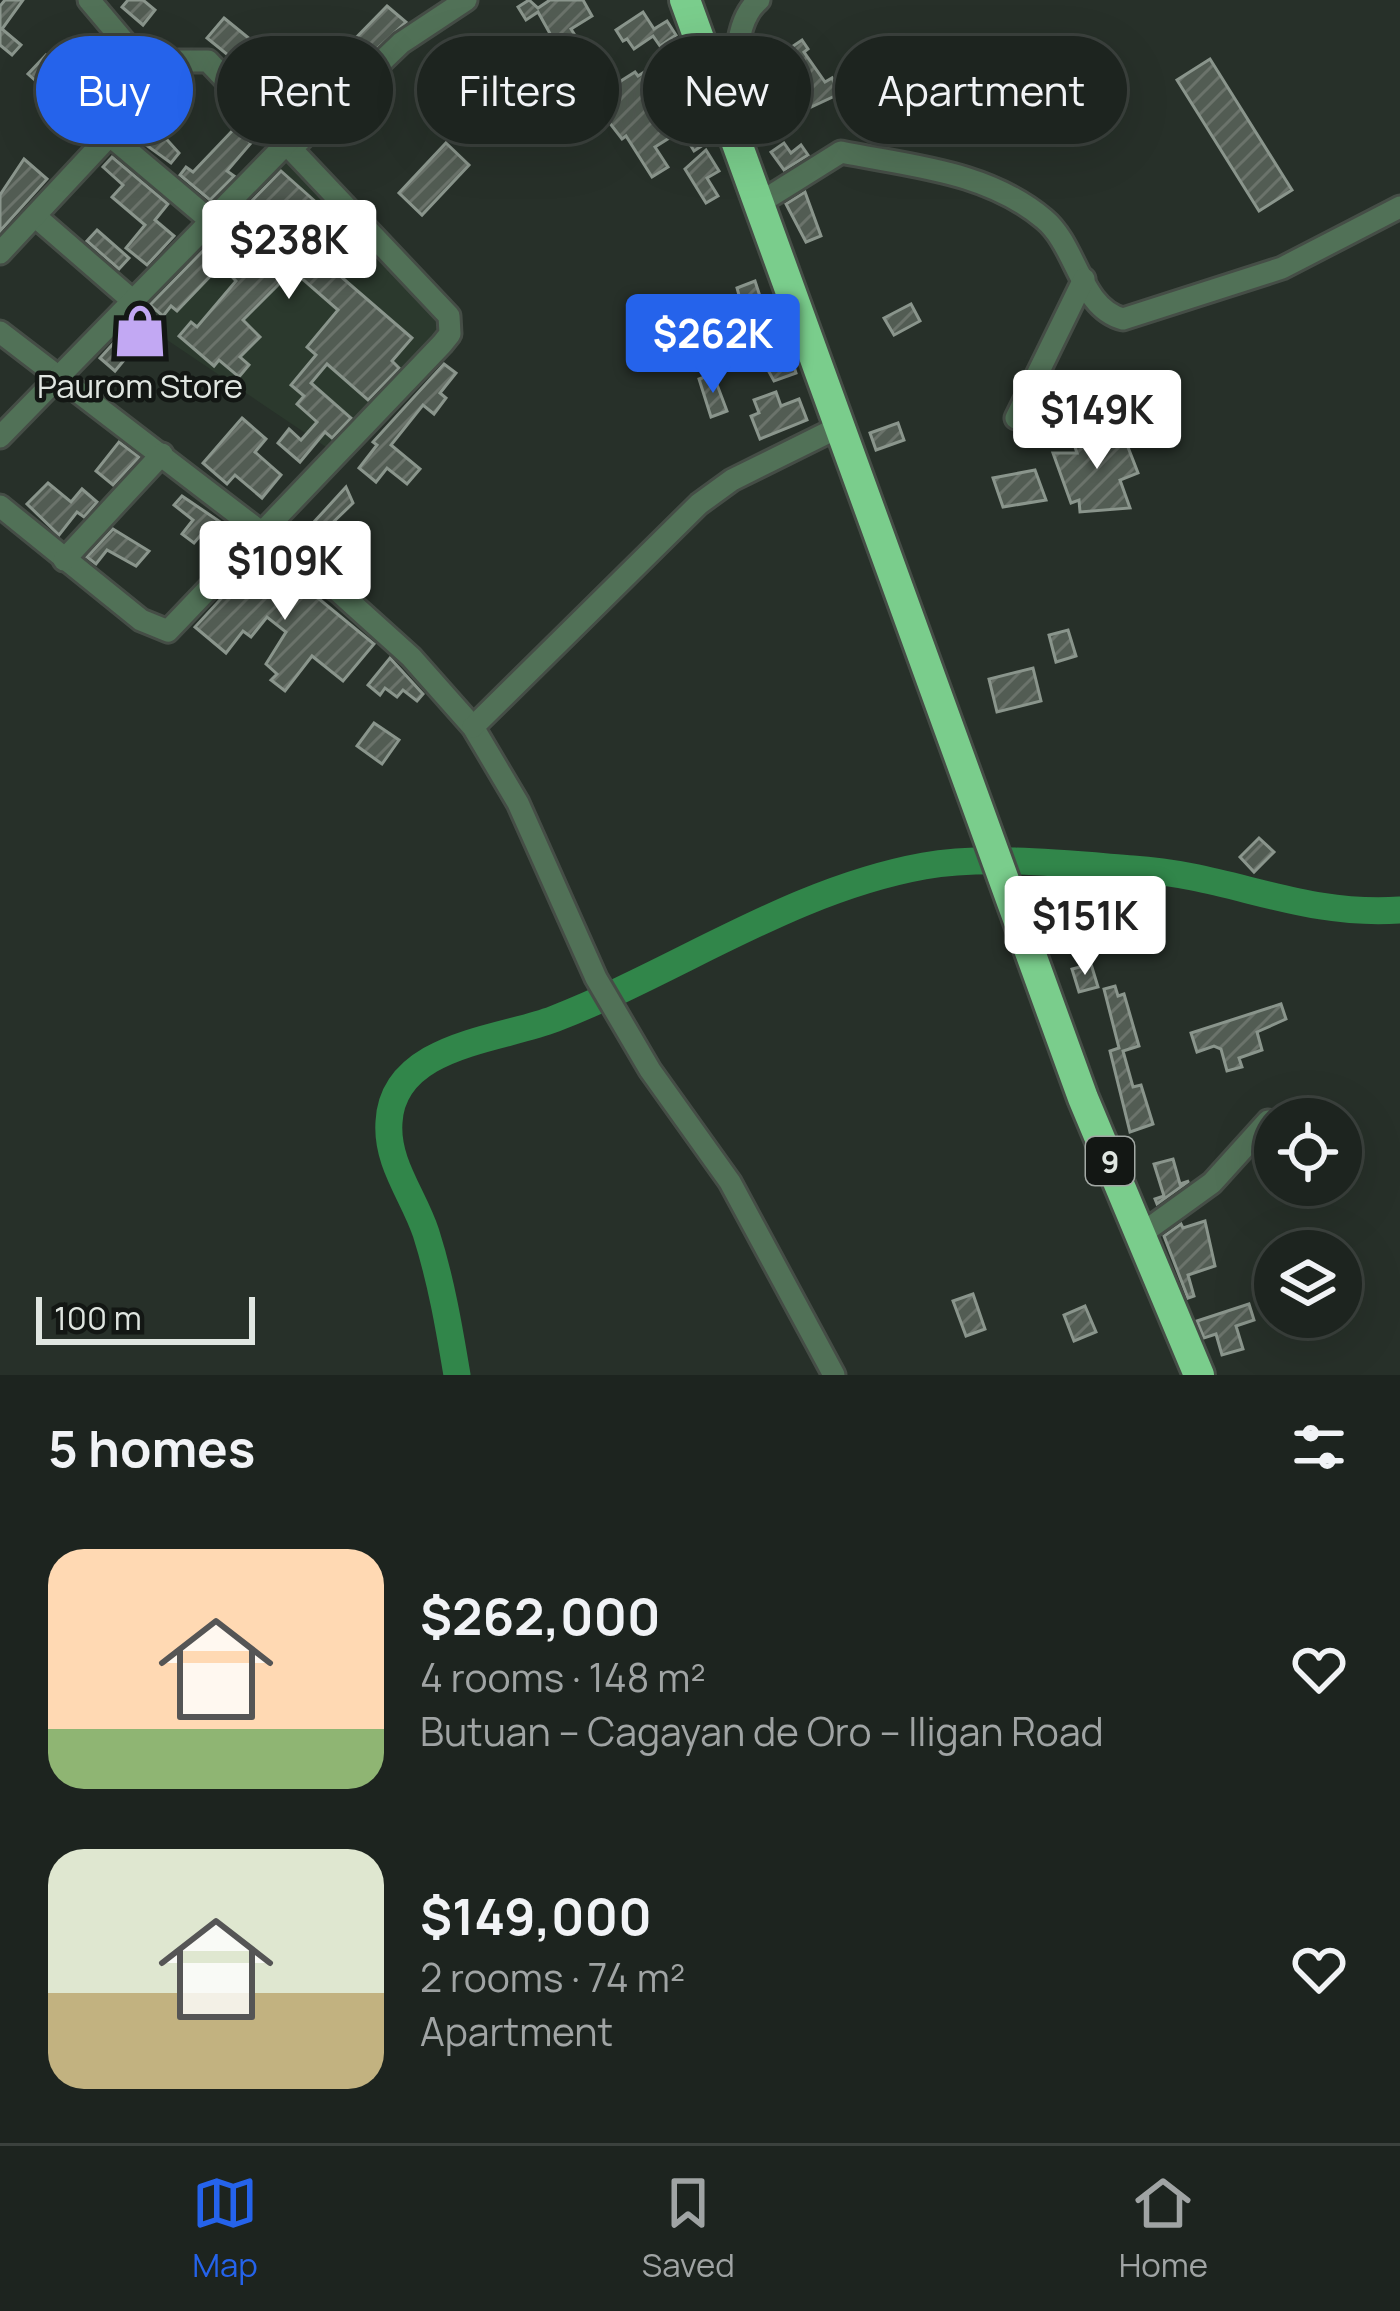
<!DOCTYPE html>
<html lang="en">
<head>
<meta charset="utf-8">
<style>
  body { margin:0; font-family:Manrope,sans-serif; background:#252c28; color:#f1f3f6; height:100vh; display:flex; flex-direction:column; font-size:45px; white-space:nowrap }
  * { box-sizing:border-box; margin:0 }
  p { font-size:39px; color:#a0a4a4 }
  .icon { flex:none; width:66px; height:66px; fill:none; stroke:currentColor; stroke-width:2; stroke-linecap:round; stroke-linejoin:round }
  .map { position:relative; height:1375px; overflow:hidden }
  .side { display:flex; flex-direction:column; background:#1d241f; flex:1 }
  .side>* { flex:none }
  .top-card { position:absolute; left:36px; top:36px; width:1329px; height:108px; display:flex; gap:24px }
  .tools { position:absolute; left:1254px; top:1098px; display:grid; gap:24px }
  .tools a { display:grid; place-items:center; width:108px; height:108px; border-radius:50%; background:#1d241f; box-shadow:0 12px 48px #0002,0 0 0 3px #3b413d; font-size:60px }
  .scale { position:absolute; left:36px; bottom:30px; width:219px; box-sizing:border-box; padding-left:12px; border:6px solid #e0e6e1; border-top:0; font-size:33px; line-height:42px; white-space:nowrap; color:#e0e6e1; -webkit-text-stroke:9px #131714; paint-order:stroke }
  .price { position:absolute; translate:-50% -102px; padding:0 27px; border-radius:12px; background:#fff; color:#222; font-size:39px; line-height:78px; filter:drop-shadow(0 3px 6px #0008) }
  .price::after { content:''; position:absolute; left:50%; top:72px; width:36px; height:27px; margin-left:-18px; background:inherit; clip-path:polygon(0 0,100% 0,50% 100%) }
  .price.selected { background:#2563eb; color:#fff }
  ul { padding:0; list-style:none }
  li { display:flex; align-items:center; gap:36px; height:300px; padding:0 48px }
  li span { display:grid; place-items:center; flex:none; width:336px; height:240px; border-radius:36px; color:#555 }
  li>.icon { margin-inline-start:auto }
  span .icon { width:144px; height:144px; fill:#fffc; stroke-width:1 }
  li b { font-size:51px }
  h2 { display:flex; justify-content:space-between; align-items:center; height:144px; padding:0 48px; font-size:51px }
  .tag { padding:0 42px; border-radius:54px; background:#1d241f; box-shadow:0 12px 48px #0002,0 0 0 3px #3b413d; font-size:42px; line-height:108px }
  .tag.selected { background:#2563eb; color:#fff }
  .tab-bar { display:flex; justify-content:space-around; align-items:center; height:168px; border-top:3px solid #3b413d; background:#1d241f; font-size:33px; color:#a0a4a4 }
  .tab-bar a { display:grid; justify-items:center; gap:6px }
  .tab-bar .selected { color:#2563eb }
  .map>svg:first-child { display:block }
  .built { fill:#2b392d }
  .lines { fill:none; stroke-linecap:round; stroke-linejoin:round }
  .river { stroke:#31864a; stroke-width:27 }
  .building { fill:url(#building-hatch); stroke:#8a958c; stroke-width:3 }
  .minor-casing { stroke:#454d46; stroke-width:27 }
  .highway-casing { stroke:#454d46; stroke-width:36 }
  .minor { stroke:#517157; stroke-width:21 }
  .highway { stroke:#7acd8c; stroke-width:30 }
  .labels { text-anchor:middle; dominant-baseline:central; stroke-width:9; stroke-linejoin:round; paint-order:stroke }
  .shield { fill:#131714; stroke:#a2a8a4; stroke-width:3 }
  .shield-label { font-size:30px; font-weight:bold; fill:#e0e6e1 }
  .poi-label { font-size:33px; fill:#e0e6e1; stroke:#131714 }
</style>
</head>
<body>
<div class="map">
<svg width="1400" height="1375" viewBox="0 0 1400 1375">
  <defs>
    <pattern id="building-hatch" width="6" height="6" patternUnits="userSpaceOnUse" patternTransform="scale(3)"><rect width="6" height="6" fill="#525c53"/><path d="M-1 1l2-2M0 6l6-6M5 7l2-2" fill="none" stroke="#6b736b"/></pattern>
  </defs>
  <rect width="100%" height="100%" fill="#273029"/>
  <path class="built" d="M288,150L444,320L438,338L329,449L127,313Z"/>
  <g class="lines">
    <path class="river" d="M457,1375C449,1327 441,1280 426,1233C414,1196 386,1163 389,1122C393,1044 500,1040 554,1019C678,971 791,890 924,866C986,855 1069,864 1133,869C1230,875 1301,917 1400,910"/>
  </g>
  <g class="building">
    <path d="M5,0H23L2,29L21,45L12,55L0,45V6Z"/>
    <path d="M128,0H143L155,10L143,25L122,7Z"/>
    <path d="M529,0L538,8L550,0H583L592,16L571,29L588,56L569,68L538,12L526,20L518,7Z"/>
    <path d="M387,6L406,22L306,114L300,109L320,86L307,76L334,49L340,54Z"/>
    <path d="M643,12L654,29L667,21L676,35L660,46L653,36L634,49L627,39L623,41L616,30Z"/>
    <path d="M224,18L251,40L234,60L207,38Z"/>
    <path d="M802,40L808,49L804,52L825,82L832,78L839,94L809,108L798,85L762,107L754,95L765,88L750,67L752,56L759,50L768,63Z"/>
    <path d="M46,55L71,76L54,97L28,74Z"/>
    <path d="M668,57L680,75L648,95L674,135L655,147L668,167L652,177L626,136L622,139L585,91L611,74L616,84L635,72L638,76Z"/>
    <path d="M1210,59L1292,190L1259,211L1177,80Z"/>
    <path d="M100,98L113,109L83,137L74,129Z"/>
    <path d="M161,102L175,115L160,132L179,153L171,163L131,134Z"/>
    <path d="M703,117L714,138L694,151L682,131Z"/>
    <path d="M234,129L251,143L227,171L234,176L210,200L180,175L186,167L193,172Z"/>
    <path d="M446,143L469,165L422,215L399,193Z"/>
    <path d="M784,143L791,153L801,145L808,155L784,170L771,152Z"/>
    <path d="M706,150L719,171L707,178L718,196L706,203L685,169Z"/>
    <path d="M112,157L168,204L155,220L174,236L147,265L126,248L145,225L112,197L123,185L103,167Z"/>
    <path d="M24,159L47,179L0,231V195Z"/>
    <path d="M281,171L345,228L317,256L412,338L392,361L399,368L368,400L327,364L311,383L351,418L332,438L325,432L300,462L278,443L289,429L301,440L317,422L297,404L304,396L291,385L316,355L307,347L338,310L298,275L285,289L280,283L243,320L260,337L240,357L249,365L239,377L219,360L214,366L179,336L191,322L197,327L236,281L221,265L177,311L171,306L163,316L150,305Z"/>
    <path d="M805,192L821,236L806,242L786,204Z"/>
    <path d="M97,230L129,258L119,269L87,241Z"/>
    <path d="M755,281L770,327L781,323L796,373L774,381L751,339L737,288Z"/>
    <path d="M911,304L920,321L894,335L884,318Z"/>
    <path d="M131,324L144,336L115,371L100,358Z"/>
    <path d="M444,364L456,373L440,393L446,398L434,414L423,405L391,445L420,469L407,484L387,468L376,482L359,468L377,445L373,442Z"/>
    <path d="M713,374L727,411L711,417L699,379Z"/>
    <path d="M776,392L781,406L799,399L807,420L760,439L751,416L759,413L754,400Z"/>
    <path d="M242,418L266,439L255,452L281,475L262,498L235,475L227,484L203,463Z"/>
    <path d="M898,423L904,440L876,450L870,433Z"/>
    <path d="M1108,425L1113,441L1124,437L1138,473L1120,480L1130,508L1080,512L1079,500L1071,503L1053,453H1077L1075,447L1088,441L1085,433Z"/>
    <path d="M119,442L139,457L113,485L96,471Z"/>
    <path d="M1035,470L1046,500L1003,507L993,478Z"/>
    <path d="M48,483L71,502L82,489L97,502L84,517L77,512L59,535L27,504Z"/>
    <path d="M346,487L353,503L324,531L314,522Z"/>
    <path d="M182,496L238,534L227,548L205,530L194,543L182,534L193,520L174,505Z"/>
    <path d="M113,529L149,551L136,566L107,550L96,564L87,557Z"/>
    <path d="M263,553L374,644L343,681L312,656L285,691L271,680L277,674L266,664L286,632L267,617L251,637L243,631L226,653L195,627Z"/>
    <path d="M1068,630L1076,656L1056,662L1049,635Z"/>
    <path d="M390,658L423,694L417,701L403,690L397,697L385,688L380,695L368,685Z"/>
    <path d="M1033,668L1041,701L997,712L989,679Z"/>
    <path d="M374,723L399,740L382,764L357,746Z"/>
    <path d="M1259,838L1274,852L1254,872L1240,857Z"/>
    <path d="M1091,964L1098,987L1079,992L1072,969Z"/>
    <path d="M1115,986L1118,996L1124,994L1139,1046L1123,1051L1133,1087L1141,1085L1153,1124L1130,1132L1110,1051L1119,1048L1104,989Z"/>
    <path d="M1281,1004L1286,1019L1257,1032L1262,1050L1239,1058L1242,1067L1227,1071L1221,1049L1214,1046L1197,1052L1191,1033Z"/>
    <path d="M1173,1159L1180,1184L1189,1181L1157,1204L1155,1199L1164,1196L1154,1164Z"/>
    <path d="M1205,1221L1215,1266L1188,1275L1194,1296L1188,1298L1164,1236L1181,1224L1183,1228Z"/>
    <path d="M973,1294L985,1329L966,1336L953,1301Z"/>
    <path d="M1249,1304L1254,1320L1236,1326L1243,1349L1222,1355L1216,1334L1204,1338L1197,1321Z"/>
    <path d="M1085,1306L1096,1332L1074,1341L1064,1315Z"/>
  </g>
  <g class="lines">
    <defs>
      <g id="minor">
        <path d="M89,0L159,83"/>
        <path d="M725,108C741,75 730,24 759,0"/>
        <path d="M108,134L211,221"/>
        <path d="M294,146L401,43L466,0"/>
        <path d="M761,202L841,152C910,166 987,171 1044,219C1077,246 1080,308 1123,319L1282,268L1400,207"/>
        <path d="M35,216L133,301"/>
        <path d="M0,253L179,61H208L449,316L450,334L442,344L168,631L141,620L0,506"/>
        <path d="M0,332L339,592L411,657L473,727L518,803L596,978L650,1070L730,1182L834,1375"/>
        <path d="M1016,418L1084,279"/>
        <path d="M0,437L289,141"/>
        <path d="M64,560L162,454"/>
        <path d="M473,727L699,504L732,480L841,426"/>
        <path d="M1140,1235L1212,1183L1268,1121L1275,1127"/>
      </g>
      <path id="highway" d="M685,0L1083,1098L1199,1375"/>
    </defs>
    <use href="#minor" class="minor-casing"/>
    <use href="#highway" class="highway-casing"/>
    <use href="#minor" class="minor"/>
    <use href="#highway" class="highway"/>
  </g>
  <defs>
    <symbol id="shop-bare" viewBox="-9 -9 18 18"><path d="M-5-2.5h2.3a2.7 3.5 0 0 1 5.4 0H5L5.5 6h-11ZM-1.5-2.5h3a1.5 2.3 0 0 0-3 0Z" fill="#c2a8f3" stroke="#131714" stroke-width="2.5" paint-order="stroke"/></symbol>
  </defs>
  <g fill-rule="evenodd">
    <use href="#shop-bare" x="102" y="293" width="76" height="76"/>
  </g>
  <g class="labels">
    <rect class="shield" x="1086" y="1137" width="48" height="48" rx="9"/>
    <g class="shield-label">
      <text x="1110" y="1161">9</text>
    </g>
    <g class="poi-label">
      <text x="140" y="385">Paurom Store</text>
    </g>
  </g>
</svg>
<div class="tools">
<a><svg class="icon" aria-label="locate" viewBox="0 0 24 24"><circle cx="12" cy="12" r="6"/><path d="M12 2v4M12 18v4M2 12h4M18 12h4"/></svg></a>
<a><svg class="icon" aria-label="layers" viewBox="0 0 24 24"><path d="M12 4l9 5-9 5-9-5zM3 14l9 5 9-5"/></svg></a>
</div>
<div class="scale">100 m</div>
<b class="price" style="left:289px;top:302px">$238K</b>
<b class="price selected" style="left:713px;top:396px">$262K</b>
<b class="price" style="left:1097px;top:472px">$149K</b>
<b class="price" style="left:285px;top:623px">$109K</b>
<b class="price" style="left:1085px;top:978px">$151K</b>
<div class="top-card">
<a class="tag selected">Buy</a>
<a class="tag">Rent</a>
<a class="tag">Filters</a>
<a class="tag">New</a>
<a class="tag">Apartment</a>
</div>
</div>
<section class="side">
<h2>5 homes<svg class="icon" aria-label="filters" viewBox="0 0 24 24"><path d="M4 7h16M4 17h16"/><circle cx="9" cy="7" r="2"/><circle cx="15" cy="17" r="2"/></svg></h2>
<ul>
<li><span style="background:linear-gradient(#ffd9b3 75%,#8fb573 0)"><svg class="icon" aria-label="home" viewBox="0 0 24 24"><path d="M3 11l9-7 9 7M6 9v11h12V9"/></svg></span><div><b>$262,000</b><p>4 rooms · 148 m²</p><p>Butuan – Cagayan de Oro – Iligan Road</p></div><svg class="icon" aria-label="heart" viewBox="0 0 24 24"><path d="M12 20l-8-8c-3-5 5-10 8-4 3-6 11-1 8 4z"/></svg></li>
<li><span style="background:linear-gradient(#dfe7d0 60%,#c2b280 0)"><svg class="icon" aria-label="home" viewBox="0 0 24 24"><path d="M3 11l9-7 9 7M6 9v11h12V9"/></svg></span><div><b>$149,000</b><p>2 rooms · 74 m²</p><p>Apartment</p></div><svg class="icon" aria-label="heart" viewBox="0 0 24 24"><path d="M12 20l-8-8c-3-5 5-10 8-4 3-6 11-1 8 4z"/></svg></li>
</ul>
</section>
<nav class="tab-bar">
<a class="selected"><svg class="icon" aria-label="map" viewBox="0 0 24 24"><path d="M3 6l6-2 6 2 6-2v14l-6 2-6-2-6 2zM9 4v14M15 6v14"/></svg>Map</a>
<a><svg class="icon" aria-label="saved" viewBox="0 0 24 24"><path d="M7 4h10v16l-5-4-5 4z"/></svg>Saved</a>
<a><svg class="icon" aria-label="home" viewBox="0 0 24 24"><path d="M3 11l9-7 9 7M6 9v11h12V9"/></svg>Home</a>
</nav>
</body>
</html>
